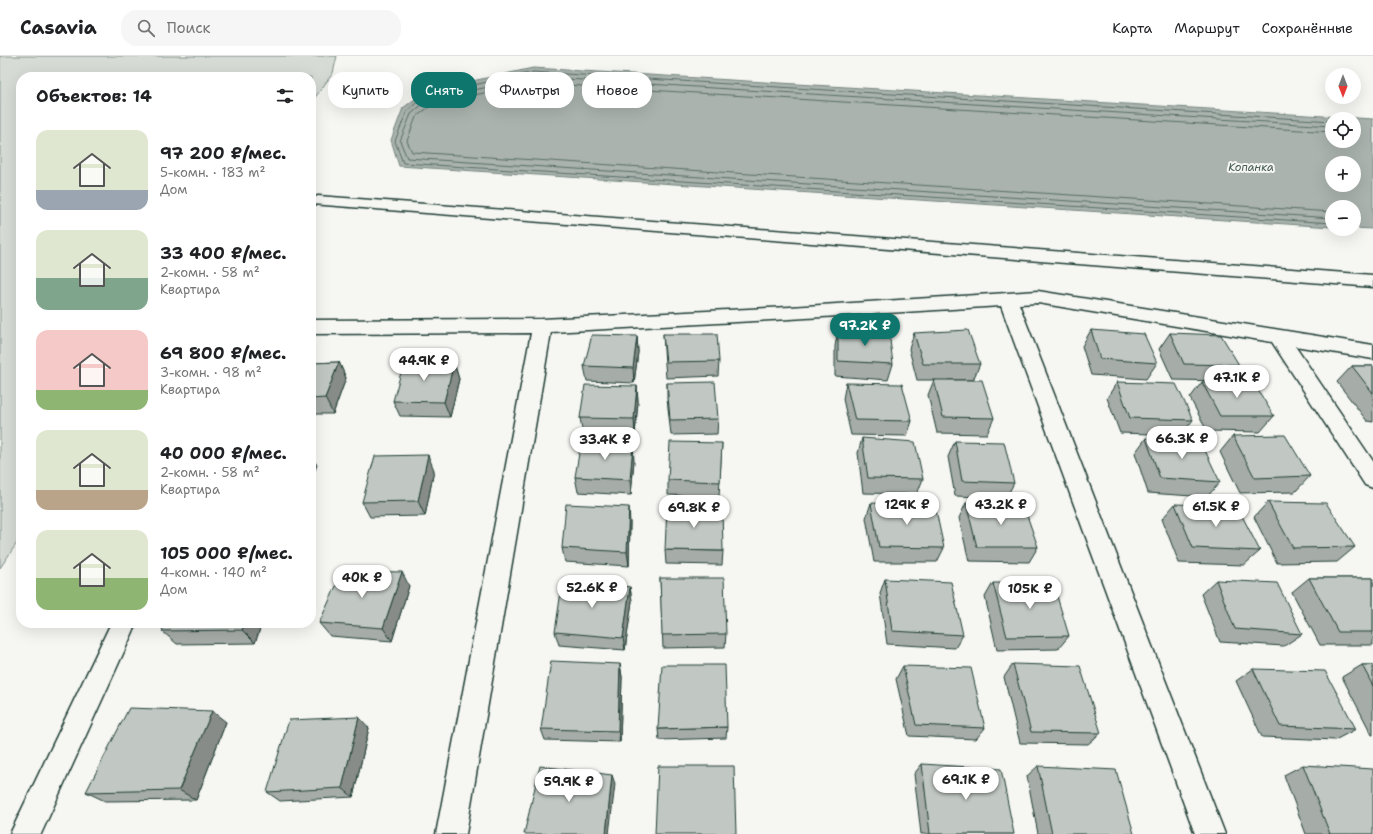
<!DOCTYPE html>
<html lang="ru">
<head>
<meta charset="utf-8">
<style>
  body { margin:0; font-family:"Shantell Sans",sans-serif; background:#f6f6f6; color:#202124; height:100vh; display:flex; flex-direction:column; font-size:15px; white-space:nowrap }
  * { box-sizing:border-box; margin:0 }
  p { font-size:13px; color:#757577 }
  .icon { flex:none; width:22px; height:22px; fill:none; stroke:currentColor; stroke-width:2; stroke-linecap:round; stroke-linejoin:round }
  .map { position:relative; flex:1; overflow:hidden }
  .side { position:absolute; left:16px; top:16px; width:300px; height:556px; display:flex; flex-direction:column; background:#fff; border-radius:16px; box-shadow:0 4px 16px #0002 }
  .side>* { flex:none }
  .hud { position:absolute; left:328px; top:16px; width:380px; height:36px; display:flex; gap:8px }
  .needle { width:26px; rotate:180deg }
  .controls { position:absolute; left:1325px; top:12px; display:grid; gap:8px }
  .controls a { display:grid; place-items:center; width:36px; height:36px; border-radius:50%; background:#fff; box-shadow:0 4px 16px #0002; font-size:20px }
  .price { position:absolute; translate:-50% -34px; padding:0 9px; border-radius:14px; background:#fff; color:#222; font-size:13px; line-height:26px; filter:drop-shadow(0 1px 2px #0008) }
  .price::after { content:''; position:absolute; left:50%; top:24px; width:12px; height:9px; margin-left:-6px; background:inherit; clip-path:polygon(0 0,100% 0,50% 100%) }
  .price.current { background:#0f766e; color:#fff }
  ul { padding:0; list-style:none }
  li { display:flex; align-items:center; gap:12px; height:100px; padding:0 20px }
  li span { display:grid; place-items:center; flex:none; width:112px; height:80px; border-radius:12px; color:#555 }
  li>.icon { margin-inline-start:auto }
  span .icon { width:48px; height:48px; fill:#fffc; stroke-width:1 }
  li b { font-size:17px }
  h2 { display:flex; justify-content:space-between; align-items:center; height:48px; padding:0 20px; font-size:17px }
  .pill { padding:0 14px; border-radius:16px; background:#fff; box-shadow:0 4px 16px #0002; font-size:14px; line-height:36px }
  .pill.current { background:#0f766e; color:#fff }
  header { display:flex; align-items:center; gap:24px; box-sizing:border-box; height:56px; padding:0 20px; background:#fff; border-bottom:1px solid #e0e0e0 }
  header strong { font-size:19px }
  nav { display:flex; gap:22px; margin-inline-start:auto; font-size:14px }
  .search { width:280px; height:36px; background:#f6f6f6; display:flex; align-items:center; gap:10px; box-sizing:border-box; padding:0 14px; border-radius:16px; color:#757577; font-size:15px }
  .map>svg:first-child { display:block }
  .green { fill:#d6dbd6; stroke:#7a8c85 }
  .water { fill:#aab3ae; stroke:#72847d; fill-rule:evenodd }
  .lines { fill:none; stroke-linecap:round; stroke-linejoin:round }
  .shore { stroke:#576c65; stroke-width:1 }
  .minor-casing { stroke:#1f3d34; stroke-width:3 }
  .minor { fill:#f6f6f2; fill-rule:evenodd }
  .wall { fill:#a6aca8; stroke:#1f3d34 }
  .shaded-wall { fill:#878c88; stroke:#1f3d34 }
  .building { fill:#c1c8c3; stroke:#1f3d34 }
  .labels { text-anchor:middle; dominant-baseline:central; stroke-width:4; stroke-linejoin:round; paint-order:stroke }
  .far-water-label { font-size:11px; font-style:italic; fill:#425a52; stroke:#f6f6f2 }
</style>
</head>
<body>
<header>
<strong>Casavia</strong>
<div class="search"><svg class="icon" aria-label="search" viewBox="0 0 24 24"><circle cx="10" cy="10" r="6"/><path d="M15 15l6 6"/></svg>Поиск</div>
<nav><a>Карта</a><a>Маршрут</a><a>Сохранённые</a></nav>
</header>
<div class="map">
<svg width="1373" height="778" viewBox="0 0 1373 778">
  <rect width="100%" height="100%" fill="#f6f6f2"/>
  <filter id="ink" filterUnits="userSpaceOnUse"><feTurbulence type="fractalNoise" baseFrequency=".025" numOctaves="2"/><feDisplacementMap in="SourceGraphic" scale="8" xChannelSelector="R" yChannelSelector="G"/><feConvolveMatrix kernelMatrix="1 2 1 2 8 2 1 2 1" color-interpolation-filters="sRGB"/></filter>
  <g filter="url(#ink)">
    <path class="green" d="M0,0H337L333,17L311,47V21H21V481L0,512Z"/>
    <path class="water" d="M533,12L1373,63V173L1354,172V151H1332V171L399,110L391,84L403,52L428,33L477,24ZM1332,63H1354V85H1332ZM1332,107H1354V129H1332Z"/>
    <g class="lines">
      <g class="shore">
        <path d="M1332,65L533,16L478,28L429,36L407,55L395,85L403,107L1332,167"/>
        <path d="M1332,70L534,21L479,33L431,41L411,58L400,85L407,102L1332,162"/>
        <path d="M1332,76L534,27L434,47L416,61L407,85L412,96L1332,156"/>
      </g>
      <defs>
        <g id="minor">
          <path d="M318,140L1373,219V231L312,148L311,143Z"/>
          <path d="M1038,235L1373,289V303L1295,290L1373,405V432L1365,429L1272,286L1038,247L1019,248L1225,778H1195L1001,250L790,263L551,276L466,778H436L531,277L311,278V264L542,263L790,251Z"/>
          <path d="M111,567H137L41,778H10Z"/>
        </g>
      </defs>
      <use href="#minor" class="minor-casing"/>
      <use href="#minor" class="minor"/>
    </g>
    <g class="wall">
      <path d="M838,274L893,308L888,324L835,320V290Z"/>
      <path d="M1091,274L1157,307L1146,323L1091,319L1082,290Z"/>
      <path d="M914,277L980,308L973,324H948L994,362L987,378L937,377L928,339L934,324H917L909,293Z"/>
      <path d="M1170,277L1239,309L1226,325L1173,324L1159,293Z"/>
      <path d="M663,278L719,305L718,320L666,322L664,294Z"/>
      <path d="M637,280L638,296L634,327L587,325L584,310Z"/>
      <path d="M339,306L346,322L333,358H311V307Z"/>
      <path d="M454,307L459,323L450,361L400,360L393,345Z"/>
      <path d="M1352,310H1373V366L1367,365L1337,326Z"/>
      <path d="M1117,326L1193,364L1181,379L1120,377L1107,342Z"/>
      <path d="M1202,326L1274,360L1260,376L1207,375L1190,342Z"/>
      <path d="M667,327L718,363L717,378L671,379L667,343Z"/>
      <path d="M846,327L912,365L907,380L851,379L843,343Z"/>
      <path d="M637,330L638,346L635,378H583L580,362Z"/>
      <path d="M1233,380L1310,420L1295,436L1240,437L1220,396Z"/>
      <path d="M862,382L923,423L917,438L863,437L858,397Z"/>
      <path d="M1146,382L1220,426L1207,441L1148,437L1135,397Z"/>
      <path d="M955,385L1014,427L1006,442L955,440L948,401Z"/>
      <path d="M722,387L719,441L668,439V424Z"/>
      <path d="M634,404L631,439L578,436L575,421Z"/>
      <path d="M434,414L425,460L370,461L362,446Z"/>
      <path d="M1268,446L1355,491L1337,506L1277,507L1254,461Z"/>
      <path d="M871,447L944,492L937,506H874L866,462Z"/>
      <path d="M966,447L1038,491L1029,506L969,505L959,462Z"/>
      <path d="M1175,448L1260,495L1244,509L1179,507L1162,463Z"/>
      <path d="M630,466L629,510L565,506L562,492Z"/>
      <path d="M665,494L723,495L722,509L666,508Z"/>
      <path d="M660,522L726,578L725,591L663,592Z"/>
      <path d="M1309,522H1373V589H1320L1292,536Z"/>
      <path d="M885,523L963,579L955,592L887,588L880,537Z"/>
      <path d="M1216,524L1302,578L1284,590L1220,586L1201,538Z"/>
      <path d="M993,527L1069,580L1058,593L997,594L985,541Z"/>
      <path d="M409,530L392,585L330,580L319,567Z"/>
      <path d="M630,531L632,545L625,594L559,589L555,576Z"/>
      <path d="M165,567H262L255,587L177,588L162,575Z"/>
      <path d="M620,608L622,621L620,686L545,684L541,673Z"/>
      <path d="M1013,608L1101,677L1088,688L1020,687L1004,621Z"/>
      <path d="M1362,609H1373V679H1372L1342,621Z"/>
      <path d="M903,610L985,672L976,683L909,680L896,623Z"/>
      <path d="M1253,613L1356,673L1335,684L1262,681L1236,625Z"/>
      <path d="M226,666L196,744L105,745L86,736Z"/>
      <path d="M727,671L726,682L659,684L658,673Z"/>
      <path d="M369,672L353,741L280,745L267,736Z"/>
      <path d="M922,708L1014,778H921L914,718Z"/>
      <path d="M1303,709L1373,778H1306L1284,719Z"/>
      <path d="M1038,710L1134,778H1038L1027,720Z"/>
    </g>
    <g class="shaded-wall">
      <path d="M637,280L638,296L634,327L633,312Z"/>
      <path d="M339,306L346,322L333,358L325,342Z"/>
      <path d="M454,307L459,323L450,361L444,346Z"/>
      <path d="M637,330L638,346L635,378L634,363Z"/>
      <path d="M633,389L634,404L631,439L630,424Z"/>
      <path d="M428,399L434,414L425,460L418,445Z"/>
      <path d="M311,400L317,409L311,425Z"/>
      <path d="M629,451L630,466L629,510L627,496Z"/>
      <path d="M402,516L409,530L392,585L383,572Z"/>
      <path d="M630,531L632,545L625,594L623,582Z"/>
      <path d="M245,567H262L255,587L242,574Z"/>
      <path d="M620,608L622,621L620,686L618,675Z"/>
      <path d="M212,655L226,666L196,744L179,734Z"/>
      <path d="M359,661L369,672L353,741L342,732Z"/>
      <path d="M612,719L615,728L609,778H606Z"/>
    </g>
    <g class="building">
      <path d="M838,274L889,276L893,308L838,305Z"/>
      <path d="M968,274L980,308H923L914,277Z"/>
      <path d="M1091,274L1144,278L1157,307L1100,303Z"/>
      <path d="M1170,277L1221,279L1239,309L1184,308Z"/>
      <path d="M663,278H717L719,305L666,306Z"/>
      <path d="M592,279L637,280L633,312L584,310Z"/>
      <path d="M339,306L325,342L311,343V307Z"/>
      <path d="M404,306L454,307L444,346L393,345Z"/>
      <path d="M1352,310H1373V337Z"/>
      <path d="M934,324H982L994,362L943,361Z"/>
      <path d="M715,326L718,363L670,364L667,327Z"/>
      <path d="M1117,326L1176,328L1193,364L1130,362Z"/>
      <path d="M1202,326H1253L1274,360H1220Z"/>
      <path d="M846,327L902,328L912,365L855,364Z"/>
      <path d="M585,329L637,330L634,363L580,362Z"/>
      <path d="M1285,379L1310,420L1255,422L1233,380Z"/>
      <path d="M862,382L915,386L923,423L868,422Z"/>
      <path d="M1146,382L1200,384L1220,426L1160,422Z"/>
      <path d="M955,385L1004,386L1014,427L962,425Z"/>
      <path d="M581,386L633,389L630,424L575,421Z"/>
      <path d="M670,386L722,387L720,426L668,424Z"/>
      <path d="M428,399L418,445L362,446L375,400Z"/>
      <path d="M1268,446L1326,447L1355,491L1293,492Z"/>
      <path d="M871,447L935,450L944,492L879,491Z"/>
      <path d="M966,447L1023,448L1038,491H977Z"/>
      <path d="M566,448L629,451L627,496L562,492Z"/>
      <path d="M1175,448L1237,450L1260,495L1193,492Z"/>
      <path d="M667,450L722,451L723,495L665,494Z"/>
      <path d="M343,515L402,516L383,572L319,567Z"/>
      <path d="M563,522L630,531L623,582L555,576Z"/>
      <path d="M660,522H724L726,578L662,579Z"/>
      <path d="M1309,522H1373V576H1338Z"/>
      <path d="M885,523L951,526L963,579L892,575Z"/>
      <path d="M1216,524L1277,527L1302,578L1235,573Z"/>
      <path d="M993,527H1053L1069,580L1007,581Z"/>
      <path d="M165,567H245L242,574L162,575Z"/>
      <path d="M551,605L620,608L618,675L541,673Z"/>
      <path d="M1013,608L1080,610L1101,677L1031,676Z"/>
      <path d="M662,609H725L727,671L658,673Z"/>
      <path d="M1362,609H1373V630Z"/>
      <path d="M903,610L971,612L985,672L916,669Z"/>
      <path d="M1253,613L1325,615L1356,673L1280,670Z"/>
      <path d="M129,652L212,655L179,734L86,736Z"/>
      <path d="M359,661L342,732L267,736L289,664Z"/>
      <path d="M922,708L1001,713L1014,778H930Z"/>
      <path d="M1303,709L1373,713V778H1330Z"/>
      <path d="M540,710L612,719L606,778H524Z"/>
      <path d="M658,710H734L736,778H655Z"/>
      <path d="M1038,710L1116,714L1134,778H1052Z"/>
    </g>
  </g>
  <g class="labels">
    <g class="far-water-label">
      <text x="1251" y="111">Копанка</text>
    </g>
  </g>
</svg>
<div class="controls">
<a><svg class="needle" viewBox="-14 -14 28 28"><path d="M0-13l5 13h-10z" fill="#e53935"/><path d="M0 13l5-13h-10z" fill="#757577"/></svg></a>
<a><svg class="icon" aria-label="locate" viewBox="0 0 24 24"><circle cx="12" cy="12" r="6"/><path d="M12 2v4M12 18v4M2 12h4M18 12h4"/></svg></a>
<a>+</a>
<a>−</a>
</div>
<b class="price current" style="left:865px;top:291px">97.2K ₽</b>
<b class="price" style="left:424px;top:326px">44.9K ₽</b>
<b class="price" style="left:1237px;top:343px">47.1K ₽</b>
<b class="price" style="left:1182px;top:404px">66.3K ₽</b>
<b class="price" style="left:605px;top:405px">33.4K ₽</b>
<b class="price" style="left:907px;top:470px">129K ₽</b>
<b class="price" style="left:1001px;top:470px">43.2K ₽</b>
<b class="price" style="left:1216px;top:472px">61.5K ₽</b>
<b class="price" style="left:694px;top:473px">69.8K ₽</b>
<b class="price" style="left:362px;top:543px">40K ₽</b>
<b class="price" style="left:592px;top:553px">52.6K ₽</b>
<b class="price" style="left:1030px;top:554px">105K ₽</b>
<b class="price" style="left:966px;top:745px">69.1K ₽</b>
<b class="price" style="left:569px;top:747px">59.9K ₽</b>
<div class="hud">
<a class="pill">Купить</a>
<a class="pill current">Снять</a>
<a class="pill">Фильтры</a>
<a class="pill">Новое</a>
</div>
<section class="side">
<h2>Объектов: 14<svg class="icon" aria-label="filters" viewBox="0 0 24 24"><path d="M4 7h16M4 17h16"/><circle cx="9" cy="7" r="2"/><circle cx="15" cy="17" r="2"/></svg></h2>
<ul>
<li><span style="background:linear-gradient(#dfe7d0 75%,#9aa5b1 0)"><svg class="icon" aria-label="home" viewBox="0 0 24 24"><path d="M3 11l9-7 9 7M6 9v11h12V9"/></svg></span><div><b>97 200 ₽/мес.</b><p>5-комн. · 183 m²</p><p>Дом</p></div></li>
<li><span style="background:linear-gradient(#dfe7d0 60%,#7fa58c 0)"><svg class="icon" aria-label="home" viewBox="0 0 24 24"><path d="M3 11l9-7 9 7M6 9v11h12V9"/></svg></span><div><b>33 400 ₽/мес.</b><p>2-комн. · 58 m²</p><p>Квартира</p></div></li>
<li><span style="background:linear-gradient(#f6c9c9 75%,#8fb573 0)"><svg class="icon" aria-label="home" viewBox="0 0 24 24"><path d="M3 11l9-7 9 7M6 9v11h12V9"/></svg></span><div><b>69 800 ₽/мес.</b><p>3-комн. · 98 m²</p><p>Квартира</p></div></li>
<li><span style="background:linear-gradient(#dfe7d0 75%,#b9a48a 0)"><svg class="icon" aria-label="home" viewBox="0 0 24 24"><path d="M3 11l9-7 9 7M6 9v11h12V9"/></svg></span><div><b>40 000 ₽/мес.</b><p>2-комн. · 58 m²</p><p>Квартира</p></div></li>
<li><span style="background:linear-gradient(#dfe7d0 60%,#8fb573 0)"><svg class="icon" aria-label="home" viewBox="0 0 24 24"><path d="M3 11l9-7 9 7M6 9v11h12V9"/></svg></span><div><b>105 000 ₽/мес.</b><p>4-комн. · 140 m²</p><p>Дом</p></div></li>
</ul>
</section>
</div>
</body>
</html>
